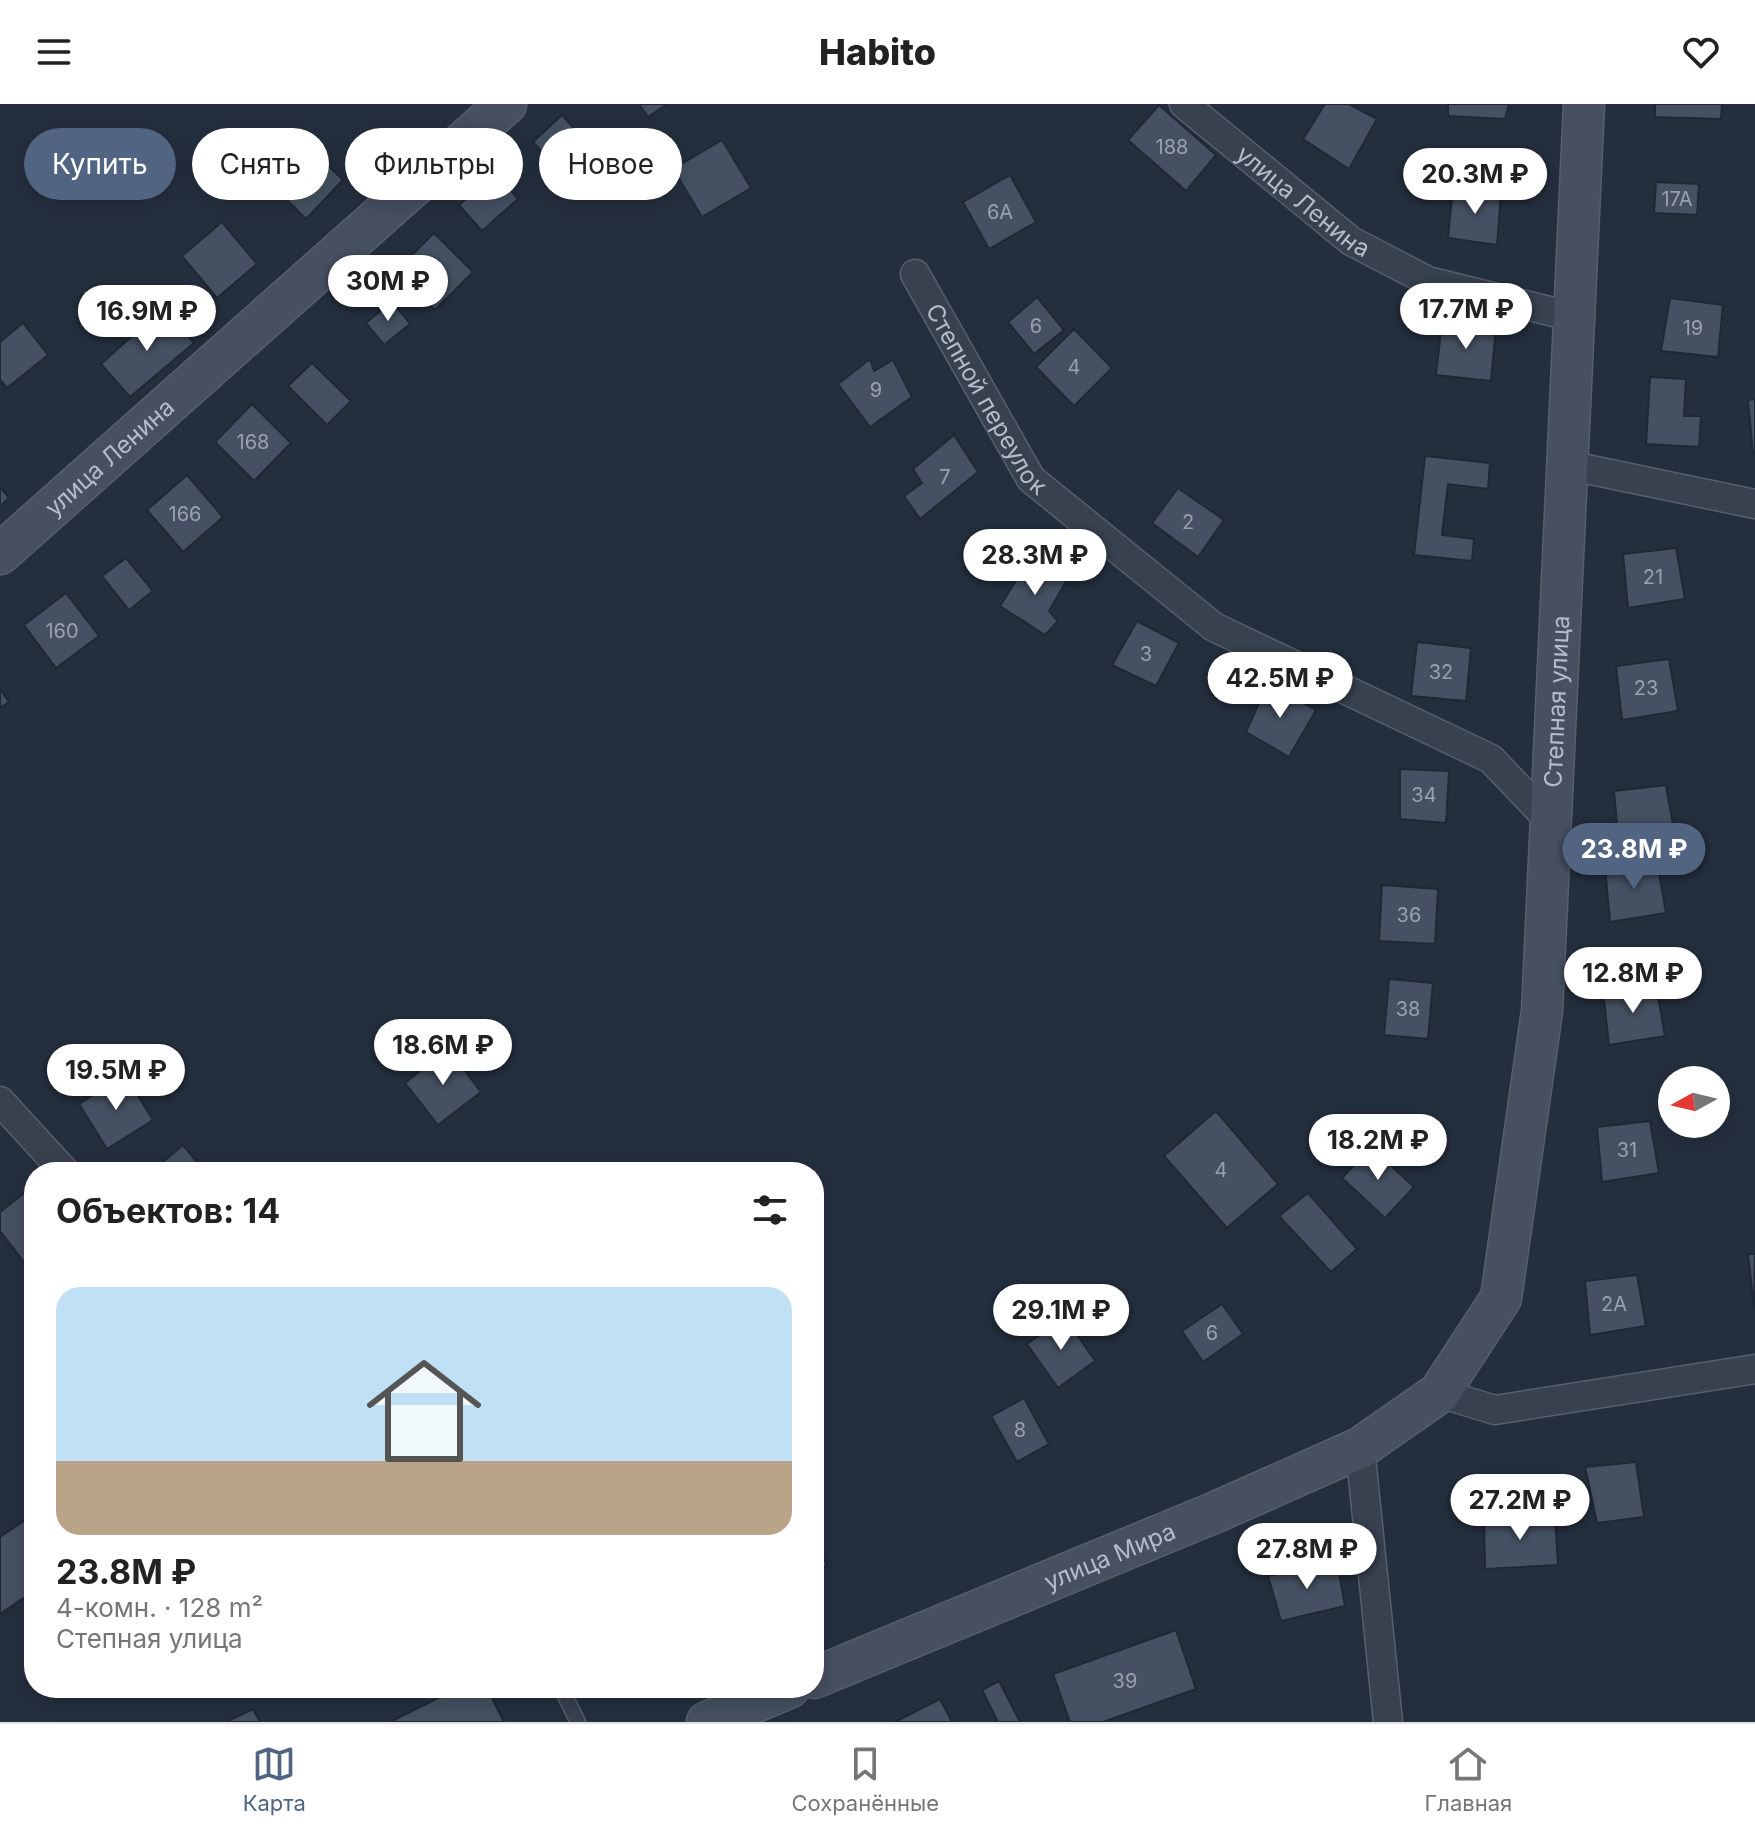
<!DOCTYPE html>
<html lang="ru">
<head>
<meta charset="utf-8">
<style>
  body { margin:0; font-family:Inter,sans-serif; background:#f6f6f6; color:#222; height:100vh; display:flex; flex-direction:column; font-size:30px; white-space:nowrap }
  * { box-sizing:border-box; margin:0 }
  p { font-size:26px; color:#767676 }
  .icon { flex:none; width:44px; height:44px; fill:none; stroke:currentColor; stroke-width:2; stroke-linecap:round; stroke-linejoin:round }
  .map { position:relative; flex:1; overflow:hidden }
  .drawer { position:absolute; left:24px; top:1058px; width:800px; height:536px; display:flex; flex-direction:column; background:#fff; border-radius:32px; box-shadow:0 4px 20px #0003 }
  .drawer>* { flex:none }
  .hud { position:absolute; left:24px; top:24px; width:800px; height:72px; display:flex; gap:16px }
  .needle { width:52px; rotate:262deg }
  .controls { position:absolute; left:1658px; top:962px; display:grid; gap:16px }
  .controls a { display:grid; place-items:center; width:72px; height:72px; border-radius:50%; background:#fff; box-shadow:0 4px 20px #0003; font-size:40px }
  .price { position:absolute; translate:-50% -68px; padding:0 18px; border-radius:28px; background:#fff; color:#222; font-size:26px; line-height:52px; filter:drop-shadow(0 2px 4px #0008) }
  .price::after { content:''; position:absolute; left:50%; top:48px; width:24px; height:18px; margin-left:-12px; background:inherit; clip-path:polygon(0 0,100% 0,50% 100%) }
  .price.active { background:#516482; color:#fff }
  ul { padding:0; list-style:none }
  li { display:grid; align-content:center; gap:16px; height:424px; padding:0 32px }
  li span { display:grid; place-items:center; height:248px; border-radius:24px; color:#555 }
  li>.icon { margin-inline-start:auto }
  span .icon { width:144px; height:144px; fill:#fffc; stroke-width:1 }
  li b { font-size:34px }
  h2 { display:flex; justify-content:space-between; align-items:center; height:96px; padding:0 32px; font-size:34px }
  .tag { padding:0 28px; border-radius:36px; background:#fff; box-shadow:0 4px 20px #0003; font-size:28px; line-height:72px }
  .tag.active { background:#516482; color:#fff }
  header { display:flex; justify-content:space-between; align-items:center; height:104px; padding:0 32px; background:#fff; font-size:36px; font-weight:800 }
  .dock { display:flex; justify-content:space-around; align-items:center; height:112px; border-top:2px solid #e0e0e0; background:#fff; font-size:22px; color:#767676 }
  .dock a { display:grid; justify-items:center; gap:4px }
  .dock .active { color:#516482 }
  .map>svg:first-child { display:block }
  .building { fill:#455162; stroke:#1f2835; stroke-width:2 }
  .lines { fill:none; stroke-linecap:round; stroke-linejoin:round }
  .lane-casing { stroke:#565f6c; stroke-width:17 }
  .street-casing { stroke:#565f6c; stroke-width:31 }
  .secondary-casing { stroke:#565f6c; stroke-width:43 }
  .lane { stroke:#38414e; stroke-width:14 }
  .street { stroke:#38414e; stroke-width:28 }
  .secondary { stroke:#465061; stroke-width:40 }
  .labels { text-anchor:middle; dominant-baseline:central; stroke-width:6; stroke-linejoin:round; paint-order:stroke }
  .number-label { font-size:20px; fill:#98a1af }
  .street-label { font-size:24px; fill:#b4bcc9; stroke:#1d2633 }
</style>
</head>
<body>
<header><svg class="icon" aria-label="menu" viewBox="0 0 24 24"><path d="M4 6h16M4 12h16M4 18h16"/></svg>Habito<svg class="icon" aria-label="heart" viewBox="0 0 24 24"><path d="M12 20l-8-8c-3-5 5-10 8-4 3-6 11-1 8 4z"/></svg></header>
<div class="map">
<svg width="1755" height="1618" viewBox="0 0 1755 1618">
  <rect width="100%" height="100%" fill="#242f3e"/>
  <g class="building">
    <path d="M639,0H667L648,13Z"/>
    <path d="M1325,0H1349L1377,15L1349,65L1303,35Z"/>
    <path d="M1448,0H1509L1505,15L1448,12Z"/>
    <path d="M1655,0H1722L1721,15L1655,13Z"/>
    <path d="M1159,1L1216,51L1186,87L1128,36Z"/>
    <path d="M562,11L598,51L568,78L533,38Z"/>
    <path d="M722,36L751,84L702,113L673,65Z"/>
    <path d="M304,38L343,76L306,115L267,76Z"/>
    <path d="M496,69L518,95L482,127L459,101Z"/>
    <path d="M1010,71L1036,118L989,145L963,98Z"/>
    <path d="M1656,78L1699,80L1697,111L1654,109Z"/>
    <path d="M1453,82L1501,89L1497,141L1448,134Z"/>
    <path d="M222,118L257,160L217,194L182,152Z"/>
    <path d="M434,129L473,168L435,206L396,167Z"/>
    <path d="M1037,193L1064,226L1034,250L1008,218Z"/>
    <path d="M1670,194L1723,201L1718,253L1661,247Z"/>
    <path d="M392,197L410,220L384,241L366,219Z"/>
    <path d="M163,204L194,239L130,293L101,260Z"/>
    <path d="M1442,218L1496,223L1491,277L1436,271Z"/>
    <path d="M23,219L48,251L7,284L0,275V238Z"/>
    <path d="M1074,225L1112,264L1074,302L1036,263Z"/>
    <path d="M870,255L874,267L893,256L912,293L870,323L838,280Z"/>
    <path d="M312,259L351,297L327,321L288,282Z"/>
    <path d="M1650,273L1686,275L1684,312H1701L1699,343L1646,340Z"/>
    <path d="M1755,295V350H1753L1748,296Z"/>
    <path d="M252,300L291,339L254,377L215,338Z"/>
    <path d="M954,331L978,368L920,415L904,392L922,379L913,365Z"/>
    <path d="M1425,352L1490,359L1488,385L1448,380L1442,431L1474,435L1472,457L1414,451Z"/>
    <path d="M187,371L223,413L183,448L147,406Z"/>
    <path d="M0,383L9,394L0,402Z"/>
    <path d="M1178,384L1224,416L1198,453L1152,419Z"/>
    <path d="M1676,444L1685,495L1628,504L1623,450Z"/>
    <path d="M126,454L153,487L129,506L102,472Z"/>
    <path d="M1028,457L1067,476L1049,507L1058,517L1045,531L1000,502Z"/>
    <path d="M66,489L99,532L56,564L24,521Z"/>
    <path d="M1137,517L1179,539L1156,582L1112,561Z"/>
    <path d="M1417,538L1471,544L1466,597L1411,592Z"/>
    <path d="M1669,555L1678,607L1622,616L1616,562Z"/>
    <path d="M1268,579L1316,606L1289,653L1246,628Z"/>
    <path d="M0,585L9,598L0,604Z"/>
    <path d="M1400,665L1449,667L1446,719L1400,715Z"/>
    <path d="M1666,681L1675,733L1619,742L1614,687Z"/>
    <path d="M1657,757L1666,809L1610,818L1605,763Z"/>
    <path d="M1382,781L1438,785L1435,840L1379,837Z"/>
    <path d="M1389,875L1433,879L1428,935L1384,931Z"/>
    <path d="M1656,881L1665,932L1609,941L1603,887Z"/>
    <path d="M448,945L481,988L438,1021L405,979Z"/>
    <path d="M125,971L153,1016L107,1045L79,1000Z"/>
    <path d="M1216,1007L1278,1080L1227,1124L1164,1052Z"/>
    <path d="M1650,1017L1659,1069L1602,1078L1597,1023Z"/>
    <path d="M183,1041L205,1068H151Z"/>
    <path d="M1371,1043L1414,1083L1385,1114L1342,1074Z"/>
    <path d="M33,1082L34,1151L24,1158L0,1127V1108Z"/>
    <path d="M1308,1089L1357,1145L1331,1168L1279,1112Z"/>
    <path d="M1748,1150H1755L1754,1205Z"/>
    <path d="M1637,1171L1646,1222L1590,1231L1585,1177Z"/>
    <path d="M1222,1200L1243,1230L1203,1258L1182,1227Z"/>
    <path d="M1065,1213L1095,1257L1058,1284L1027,1240Z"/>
    <path d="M1024,1294L1049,1340L1017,1358L991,1312Z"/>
    <path d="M1636,1358L1644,1413L1597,1419L1585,1363Z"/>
    <path d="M34,1410V1487L0,1510V1433Z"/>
    <path d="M1555,1412L1558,1461L1485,1465L1484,1415Z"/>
    <path d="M814,1434L827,1461L814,1468Z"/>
    <path d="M1337,1458L1345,1502L1281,1517L1268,1472Z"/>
    <path d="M1176,1526L1196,1585L1103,1618H1070L1053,1570Z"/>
    <path d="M999,1577L1020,1618H998L982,1586Z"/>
    <path d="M458,1584H487L504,1618H390Z"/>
    <path d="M940,1595L952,1618H895Z"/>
    <path d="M253,1605L260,1618H226Z"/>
  </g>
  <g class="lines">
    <defs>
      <path id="lane" d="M561,1584L578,1618"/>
      <g id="street">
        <path id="s1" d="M1184,0L1351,137L1428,177L1574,213"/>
        <path id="s2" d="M915,170L1031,375L1214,523L1491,655L1550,717"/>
        <path d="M1567,361L1755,400"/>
        <path d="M0,997L65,1068"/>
        <path d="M1439,1289L1495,1306L1755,1265"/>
        <path d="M1360,1344L1388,1618"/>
      </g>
      <g id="secondary">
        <path id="s3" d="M0,450L506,0"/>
        <path id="s4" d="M814,1574L1216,1408L1360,1344L1439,1289L1501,1194L1542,907L1584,0"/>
        <path d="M707,1618L789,1584"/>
      </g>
    </defs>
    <use href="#lane" class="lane-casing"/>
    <use href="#street" class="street-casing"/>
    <use href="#secondary" class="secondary-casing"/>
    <use href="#lane" class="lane"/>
    <use href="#street" class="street"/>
    <use href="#secondary" class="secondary"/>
  </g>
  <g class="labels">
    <g class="number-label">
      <text x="1172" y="43">188</text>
      <text x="1677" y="95">17А</text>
      <text x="1000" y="108">6А</text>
      <text x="1036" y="222">6</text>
      <text x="1693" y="224">19</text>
      <text x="1074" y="263">4</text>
      <text x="876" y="286">9</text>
      <text x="253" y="338">168</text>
      <text x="945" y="373">7</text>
      <text x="185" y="410">166</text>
      <text x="1188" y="418">2</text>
      <text x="1653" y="473">21</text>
      <text x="62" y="527">160</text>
      <text x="1146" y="550">3</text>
      <text x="1441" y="568">32</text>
      <text x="1646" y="584">23</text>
      <text x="1424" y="691">34</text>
      <text x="1409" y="811">36</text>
      <text x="1408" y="905">38</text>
      <text x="1627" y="1046">31</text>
      <text x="1221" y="1066">4</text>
      <text x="1614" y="1200">2А</text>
      <text x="1212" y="1229">6</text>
      <text x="1020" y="1326">8</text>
      <text x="1125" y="1577">39</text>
    </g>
    <g class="street-label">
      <text stroke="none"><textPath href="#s1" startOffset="154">улица Ленина</textPath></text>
      <text stroke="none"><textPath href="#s2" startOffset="144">Степной переулок</textPath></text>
      <text stroke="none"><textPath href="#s3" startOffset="146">улица Ленина</textPath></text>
      <text stroke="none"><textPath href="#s4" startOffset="1402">Степная улица</textPath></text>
      <text stroke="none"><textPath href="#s4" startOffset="320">улица Мира</textPath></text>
    </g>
  </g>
</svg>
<div class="controls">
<a><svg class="needle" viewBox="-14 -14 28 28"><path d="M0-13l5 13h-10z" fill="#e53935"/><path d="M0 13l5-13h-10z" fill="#767676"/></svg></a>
</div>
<b class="price" style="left:1475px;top:112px">20.3M ₽</b>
<b class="price" style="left:388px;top:219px">30M ₽</b>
<b class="price" style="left:1466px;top:247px">17.7M ₽</b>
<b class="price" style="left:147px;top:249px">16.9M ₽</b>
<b class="price" style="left:1035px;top:493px">28.3M ₽</b>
<b class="price" style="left:1280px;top:616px">42.5M ₽</b>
<b class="price active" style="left:1634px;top:787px">23.8M ₽</b>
<b class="price" style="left:1633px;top:911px">12.8M ₽</b>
<b class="price" style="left:443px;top:983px">18.6M ₽</b>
<b class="price" style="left:116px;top:1008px">19.5M ₽</b>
<b class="price" style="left:1378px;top:1078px">18.2M ₽</b>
<b class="price" style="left:1061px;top:1248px">29.1M ₽</b>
<b class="price" style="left:1520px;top:1438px">27.2M ₽</b>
<b class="price" style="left:1307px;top:1487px">27.8M ₽</b>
<div class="hud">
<a class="tag active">Купить</a>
<a class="tag">Снять</a>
<a class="tag">Фильтры</a>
<a class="tag">Новое</a>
</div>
<section class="drawer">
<h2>Объектов: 14<svg class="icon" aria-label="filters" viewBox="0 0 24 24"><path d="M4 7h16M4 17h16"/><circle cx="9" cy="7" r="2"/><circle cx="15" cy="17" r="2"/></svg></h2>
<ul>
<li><span style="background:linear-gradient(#bfe0f5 70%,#b9a48a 0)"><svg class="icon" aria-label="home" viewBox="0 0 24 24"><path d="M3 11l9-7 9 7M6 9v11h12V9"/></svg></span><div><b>23.8M ₽</b><p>4-комн. · 128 m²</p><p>Степная улица</p></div></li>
</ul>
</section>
</div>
<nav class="dock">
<a class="active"><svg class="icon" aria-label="map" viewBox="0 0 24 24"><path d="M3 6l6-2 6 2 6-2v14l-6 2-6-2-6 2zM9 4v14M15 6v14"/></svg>Карта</a>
<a><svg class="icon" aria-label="saved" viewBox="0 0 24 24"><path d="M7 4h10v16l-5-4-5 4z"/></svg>Сохранённые</a>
<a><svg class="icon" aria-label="home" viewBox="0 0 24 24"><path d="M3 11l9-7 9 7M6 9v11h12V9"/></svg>Главная</a>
</nav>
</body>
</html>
